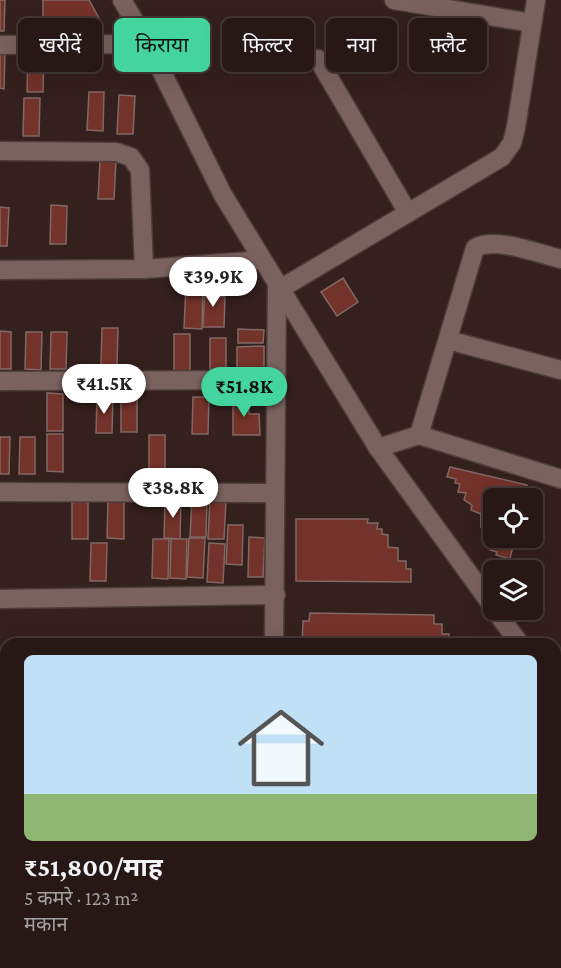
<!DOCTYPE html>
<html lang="hi">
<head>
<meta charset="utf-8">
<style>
  body { margin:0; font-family:"Crimson Pro","Noto Sans Devanagari",serif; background:#332523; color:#f1f3f6; height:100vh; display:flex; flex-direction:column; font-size:22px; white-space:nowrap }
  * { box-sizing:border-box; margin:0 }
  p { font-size:20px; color:#a4a0a1 }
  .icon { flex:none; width:33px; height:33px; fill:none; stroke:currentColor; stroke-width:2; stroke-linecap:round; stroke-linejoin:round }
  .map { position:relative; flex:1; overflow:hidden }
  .sheet { position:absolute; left:0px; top:638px; width:561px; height:332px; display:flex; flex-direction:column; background:#271816; border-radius:18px 18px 0 0; box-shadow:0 6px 24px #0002,0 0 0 2px #433735 }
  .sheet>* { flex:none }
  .guide { position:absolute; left:18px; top:18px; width:525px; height:54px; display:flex; gap:12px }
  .fabs { position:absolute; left:483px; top:488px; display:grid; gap:12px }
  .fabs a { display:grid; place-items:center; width:60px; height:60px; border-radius:9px; background:#271816; box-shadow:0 6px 24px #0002,0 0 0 2px #433735; font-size:30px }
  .price { position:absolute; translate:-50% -51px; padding:0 14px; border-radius:21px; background:#fff; color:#222; font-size:20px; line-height:39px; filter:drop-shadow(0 2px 3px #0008) }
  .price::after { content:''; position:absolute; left:50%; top:36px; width:18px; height:14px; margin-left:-9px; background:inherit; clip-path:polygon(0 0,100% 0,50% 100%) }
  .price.current { background:#44d49f; color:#111 }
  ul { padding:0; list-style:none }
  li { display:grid; align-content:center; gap:12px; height:318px; padding:0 24px }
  li span { display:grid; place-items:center; height:186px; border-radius:9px; color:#555 }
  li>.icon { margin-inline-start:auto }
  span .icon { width:108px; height:108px; fill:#fffc; stroke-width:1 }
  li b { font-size:26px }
  .chip { padding:0 21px; border-radius:9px; background:#271816; box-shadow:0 6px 24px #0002,0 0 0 2px #433735; font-size:21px; line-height:54px }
  .chip.current { background:#44d49f; color:#111 }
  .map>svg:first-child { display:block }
  .building { fill:#73322a; stroke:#816864; stroke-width:1.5 }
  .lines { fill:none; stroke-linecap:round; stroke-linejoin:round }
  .minor-casing { stroke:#4d3c3a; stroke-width:21 }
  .minor { stroke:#7a625e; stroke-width:18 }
</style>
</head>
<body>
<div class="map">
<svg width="561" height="968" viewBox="0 0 561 968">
  <rect width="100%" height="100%" fill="#34201d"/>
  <g class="building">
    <path d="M0,0H5L4,31H0Z"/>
    <path d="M43,0H89L100,20L43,19Z"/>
    <path d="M0,50H5L4,89L0,88Z"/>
    <path d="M28,53L44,54L43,92H27Z"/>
    <path d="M89,92H104L103,131L87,130Z"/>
    <path d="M119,95L135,96L133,134H117Z"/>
    <path d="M24,98H40L39,136H23Z"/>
    <path d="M100,161H116L114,199H98Z"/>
    <path d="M51,205L67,206L66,244H50Z"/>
    <path d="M0,207L9,208L7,246H0Z"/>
    <path d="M343,278L358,302L337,316L321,292Z"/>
    <path d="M205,282H215V296L225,297L224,327H203Z"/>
    <path d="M186,285L203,286L202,329L184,328Z"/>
    <path d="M102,328H118L117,365H101Z"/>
    <path d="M238,329L264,330L263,343H238Z"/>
    <path d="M0,331L11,332V369H0Z"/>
    <path d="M26,332H42L41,370L25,369Z"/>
    <path d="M51,332H67L66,369H50Z"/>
    <rect x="174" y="334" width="16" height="37"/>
    <rect x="210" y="338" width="16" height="38"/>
    <path d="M264,346V369L237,370V347Z"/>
    <path d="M47,393L63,394V431H47Z"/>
    <rect x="121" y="394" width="16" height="38"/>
    <path d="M97,396H113L112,433H96Z"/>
    <path d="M233,396H248L249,414H259L260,435H233Z"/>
    <path d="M193,397H209L208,434H192Z"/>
    <path d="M47,434H63V472L47,471Z"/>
    <path d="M149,435H165V473L149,472Z"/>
    <path d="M0,437H10L9,474H0Z"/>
    <path d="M20,437H35V474H19Z"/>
    <path d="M450,467L527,485L524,498H494V537H515L510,559L496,555L497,552L490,550L491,545H488L491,533L481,527V514L471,510L472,505L464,500L466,493L458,492L460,484L455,483L456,479L447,477Z"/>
    <path d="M192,497L207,498L206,537H190Z"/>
    <path d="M165,499H181L180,539L164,538Z"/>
    <path d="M210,500H226L224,539H208Z"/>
    <path d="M108,501H124V539L107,538Z"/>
    <rect x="72" y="502" width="16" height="37"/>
    <path d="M296,519H368L367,523H378L377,529H382V534L388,535V547L398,548V561H406V569H411V582L296,581Z"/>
    <path d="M228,525H243L242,565L226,564Z"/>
    <path d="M249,537L265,538L263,577H248Z"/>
    <path d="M189,538H205L203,578L187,577Z"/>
    <path d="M153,539H169L168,579L152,578Z"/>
    <path d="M171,539H187L186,579L170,578Z"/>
    <path d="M91,543H107L106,581H90Z"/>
    <path d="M209,543L225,544L223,583L207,582Z"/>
    <path d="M310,613L434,615V624H442V634H449L448,641L455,644H302L303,621H309Z"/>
  </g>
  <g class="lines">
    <defs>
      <g id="minor">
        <path d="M122,0L148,44L223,195L378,448L494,608"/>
        <path d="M394,0L532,23"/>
        <path d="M0,45L148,44"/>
        <path d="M318,59L408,213"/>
        <path d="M0,151L116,152L131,157L140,170L144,269"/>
        <path d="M0,270L144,269L262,260"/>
        <path d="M280,289L502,157L512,143L516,127L536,0"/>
        <path d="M448,340L561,370"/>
        <path d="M0,381L276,380"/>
        <path d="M419,435L475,248C495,236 539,254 561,259"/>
        <path d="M378,448L419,435L561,479"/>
        <path d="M0,492L275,493"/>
        <path d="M0,599L276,595"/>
        <path d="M494,609L520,644"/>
        <path d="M274,644L277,283"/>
        <path d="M555,694L561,704"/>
      </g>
    </defs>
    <use href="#minor" class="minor-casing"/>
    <use href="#minor" class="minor"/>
  </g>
</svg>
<div class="fabs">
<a><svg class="icon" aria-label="locate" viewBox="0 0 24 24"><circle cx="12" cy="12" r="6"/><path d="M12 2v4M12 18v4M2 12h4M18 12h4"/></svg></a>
<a><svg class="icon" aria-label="layers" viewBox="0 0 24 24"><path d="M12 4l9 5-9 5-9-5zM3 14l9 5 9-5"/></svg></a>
</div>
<b class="price" style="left:213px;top:308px">₹39.9K</b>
<b class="price" style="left:104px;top:415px">₹41.5K</b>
<b class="price current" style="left:244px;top:418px">₹51.8K</b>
<b class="price" style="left:173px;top:519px">₹38.8K</b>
<div class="guide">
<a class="chip">खरीदें</a>
<a class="chip current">किराया</a>
<a class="chip">फ़िल्टर</a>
<a class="chip">नया</a>
<a class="chip">फ़्लैट</a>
</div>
<section class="sheet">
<ul>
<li><span style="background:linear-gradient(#bfe0f5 75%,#8fb573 0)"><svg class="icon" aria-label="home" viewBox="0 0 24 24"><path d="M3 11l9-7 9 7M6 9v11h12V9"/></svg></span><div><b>₹51,800/माह</b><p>5 कमरे · 123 m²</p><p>मकान</p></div></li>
</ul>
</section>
</div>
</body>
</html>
